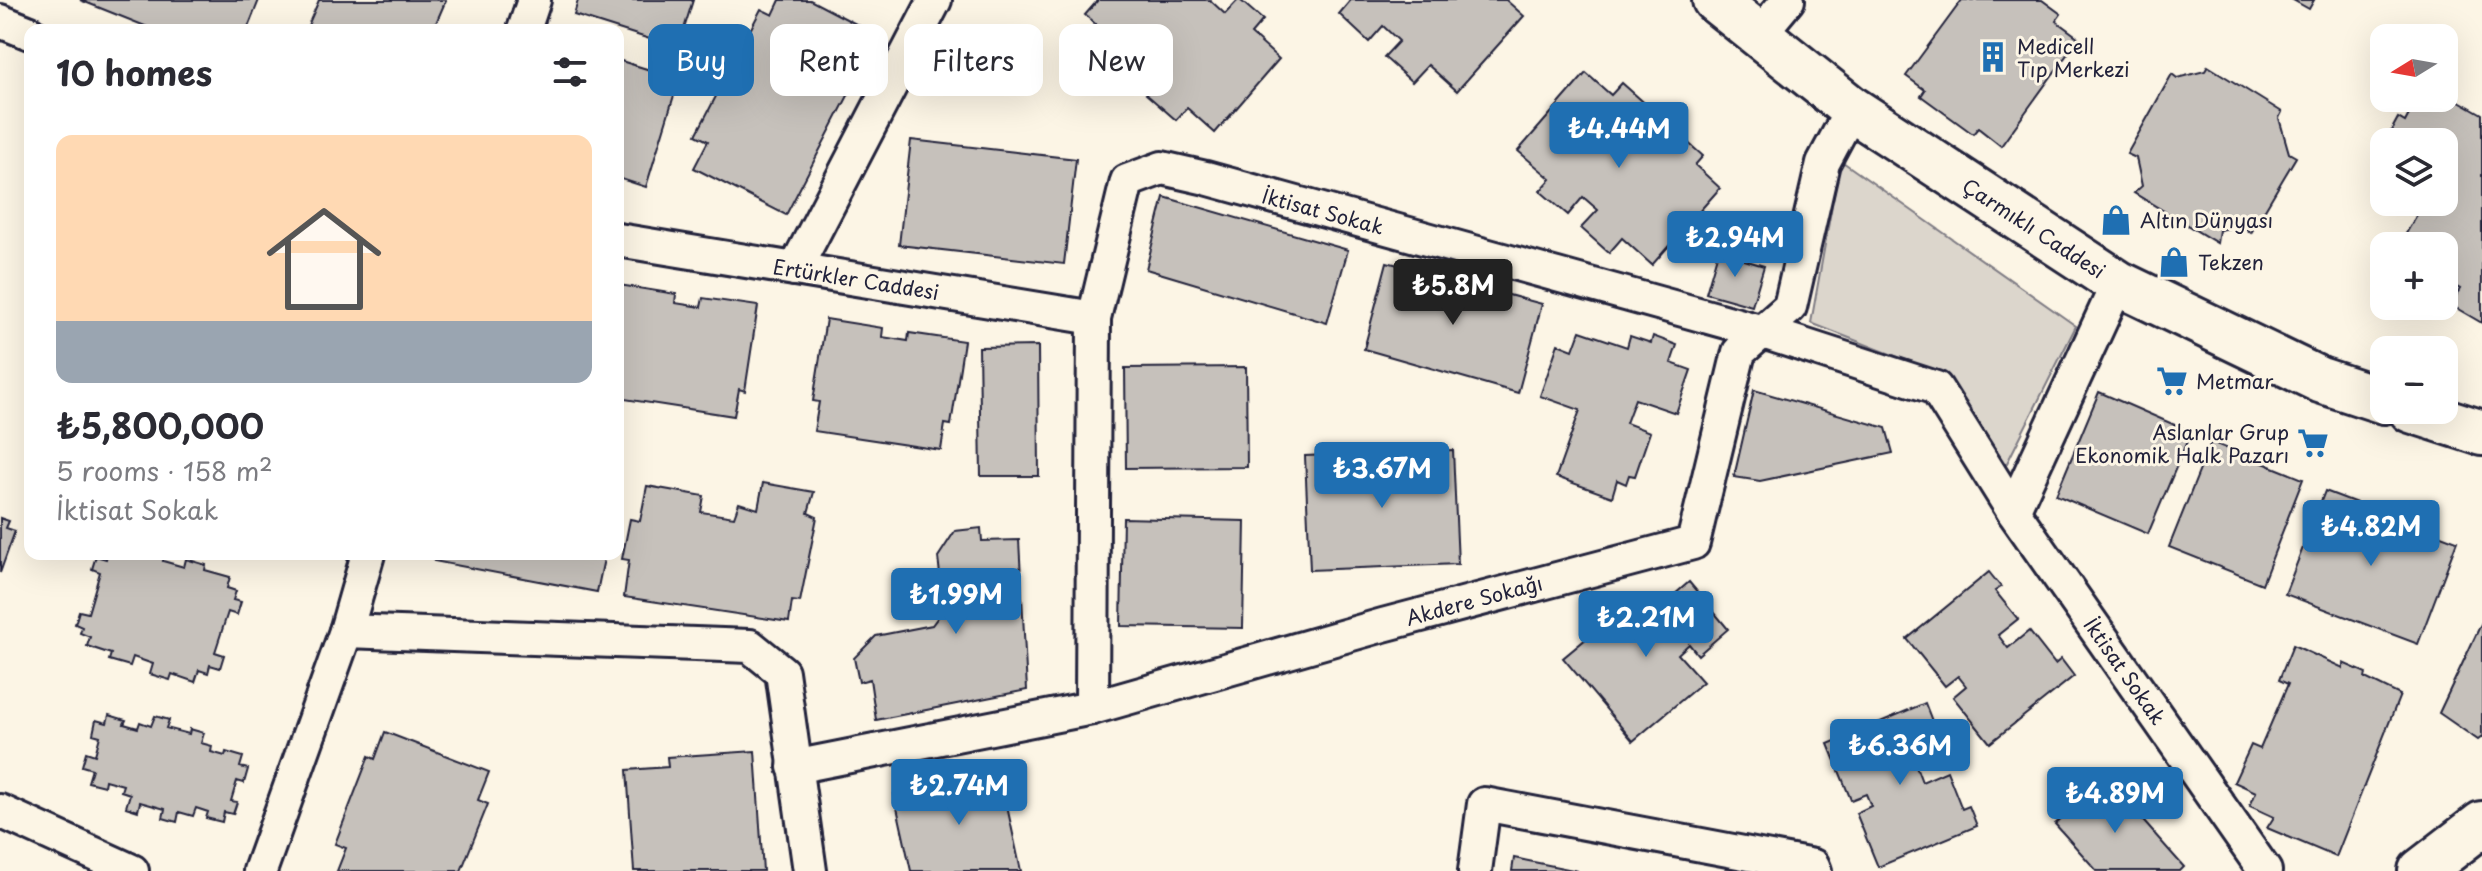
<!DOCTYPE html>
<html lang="en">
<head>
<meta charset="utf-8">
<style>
  body { margin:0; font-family:"Playpen Sans",sans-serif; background:#f2f2f3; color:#2b2b33; height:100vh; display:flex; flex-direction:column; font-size:30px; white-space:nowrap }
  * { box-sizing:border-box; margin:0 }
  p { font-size:26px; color:#7c7c81 }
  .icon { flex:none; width:44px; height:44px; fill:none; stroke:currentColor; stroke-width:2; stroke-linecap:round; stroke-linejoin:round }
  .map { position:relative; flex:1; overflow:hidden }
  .drawer { position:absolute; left:24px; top:24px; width:600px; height:536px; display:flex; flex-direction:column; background:#fff; border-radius:16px; box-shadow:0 8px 32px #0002 }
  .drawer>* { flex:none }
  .hud { position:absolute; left:648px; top:24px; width:760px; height:72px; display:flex; gap:16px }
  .needle { width:52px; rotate:259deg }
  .fabs { position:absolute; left:2370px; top:24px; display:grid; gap:16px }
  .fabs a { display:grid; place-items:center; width:88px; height:88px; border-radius:16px; background:#fff; box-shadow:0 8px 32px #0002; font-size:40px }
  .price { position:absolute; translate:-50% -68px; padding:0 18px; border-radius:8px; background:#1f6fb2; color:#fff; font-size:26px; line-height:52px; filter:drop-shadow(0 2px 4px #0008) }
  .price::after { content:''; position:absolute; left:50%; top:48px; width:24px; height:18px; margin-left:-12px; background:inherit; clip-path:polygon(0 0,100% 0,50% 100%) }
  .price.on { background:#222; color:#fff }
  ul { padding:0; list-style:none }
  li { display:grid; align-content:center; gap:16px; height:424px; padding:0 32px }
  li+li { border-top:2px solid #e1e1e2 }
  li span { display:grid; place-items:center; height:248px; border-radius:16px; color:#555 }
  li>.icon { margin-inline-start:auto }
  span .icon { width:144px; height:144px; fill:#fffc; stroke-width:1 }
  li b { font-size:34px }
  h2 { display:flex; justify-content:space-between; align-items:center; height:96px; padding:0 32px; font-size:34px }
  .pill { padding:0 28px; border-radius:16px; background:#fff; box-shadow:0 8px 32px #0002; font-size:28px; line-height:72px }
  .pill.on { background:#1f6fb2; color:#fff }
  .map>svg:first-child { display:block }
  .green { fill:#dcd6cc; stroke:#7f7c84; stroke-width:2 }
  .building { fill:#c6c1bb; stroke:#22223b; stroke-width:2 }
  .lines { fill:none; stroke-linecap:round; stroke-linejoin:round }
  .minor-casing { stroke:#22223b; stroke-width:38 }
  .secondary-casing { stroke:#22223b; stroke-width:50 }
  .minor { stroke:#fcf5e5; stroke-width:32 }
  .secondary { stroke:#fcf5e5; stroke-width:44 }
  .labels { text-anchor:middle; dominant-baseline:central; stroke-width:6; stroke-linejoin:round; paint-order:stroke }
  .poi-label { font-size:20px; fill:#22223b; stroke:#fcf5e5; text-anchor:start }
  .street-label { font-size:20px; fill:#22223b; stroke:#fcf5e5 }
</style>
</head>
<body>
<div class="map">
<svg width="2482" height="871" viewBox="0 0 2482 871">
  <rect width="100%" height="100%" fill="#fcf5e5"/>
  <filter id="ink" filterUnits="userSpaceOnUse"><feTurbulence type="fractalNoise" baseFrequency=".0125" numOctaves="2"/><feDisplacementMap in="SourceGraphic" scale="16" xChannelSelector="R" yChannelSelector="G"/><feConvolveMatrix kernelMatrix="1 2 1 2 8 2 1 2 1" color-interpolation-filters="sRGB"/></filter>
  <g filter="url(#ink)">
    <path class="green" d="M1840,160L2076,326L2006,465L1947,376L1811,323Z"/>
    <g class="building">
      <path d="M80,0H259L247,30H155Z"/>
      <path d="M319,0H446L433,30H306Z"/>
      <path d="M578,0H693L678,48L574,15Z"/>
      <path d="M780,0H810L879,36L786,215L694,168L708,141L696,135L761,9L773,15Z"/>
      <path d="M1098,0H1210L1225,14L1238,0H1240L1263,20L1251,34L1279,59L1215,133L1187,108L1176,120L1146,94L1159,80L1144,66L1134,78L1107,54L1117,43L1085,15Z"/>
      <path d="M1349,0H1506L1524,16L1457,91L1428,65L1412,82L1384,57L1399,41L1383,26L1369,42L1339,14L1350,1Z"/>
      <path d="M1962,0H2042L2061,14L2056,21L2079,38L2001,146L1978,128L1973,134L1921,96L1925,90L1906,76Z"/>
      <path d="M2293,0H2314L2309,9Z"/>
      <path d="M618,60L679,79L646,187L618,178Z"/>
      <path d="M2208,66L2282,112L2279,118L2289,153L2296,157L2251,233L2243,226L2219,230L2217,243L2134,193L2142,186L2136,158L2127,154L2172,74L2177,78L2205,71Z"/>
      <path d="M1586,73L1611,95L1622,83L1649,107L1636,121L1663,145L1675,131L1703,156L1695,165L1720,188L1652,265L1622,238L1609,253L1581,228L1598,210L1583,197L1568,215L1540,191L1551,179L1518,151Z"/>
      <path d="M2445,93L2482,114V323L2451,305L2460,289L2444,280V246H2411L2413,242L2404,237L2422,206L2425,208L2429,202H2444V142H2385L2398,118L2405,122L2415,103L2423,108L2428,98L2438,103L2441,98H2444Z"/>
      <path d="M911,140L1076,159L1064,264L899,245Z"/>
      <path d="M1164,197L1348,250L1327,323L1146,269Z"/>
      <path d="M1718,252L1764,266L1752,306L1706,293Z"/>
      <path d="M1387,262L1542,304L1518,393L1364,349Z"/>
      <path d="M619,285L676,294L675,303L701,307L703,298L758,306L745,391L739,389L734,416L618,398Z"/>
      <path d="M826,319L883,328L882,337L908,341L909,333L964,341L951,425L945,424L941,450L814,431L819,402L813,401Z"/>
      <path d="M1580,331L1627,347L1630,336L1651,343L1653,336L1677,345L1671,363L1691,370L1676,413L1635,399L1626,423L1650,432L1635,476L1629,475L1626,484L1617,480L1612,497L1556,477L1580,410L1540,396L1558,344L1573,350Z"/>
      <path d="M1038,346L1039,476H981L979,347Z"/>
      <path d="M1246,367L1247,467L1126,468L1125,368Z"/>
      <path d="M1754,390L1886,428L1893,453L1760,481L1734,477Z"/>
      <path d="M2099,392L2191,432L2148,534L2056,495Z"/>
      <path d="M2211,442L2303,479L2262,584L2169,547Z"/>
      <path d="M1453,450L1458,564L1310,570L1305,456Z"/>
      <path d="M763,483L814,492L808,513L817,517L800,602L792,601L789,622L624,597L629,560L622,559L630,519L640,521L647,486L704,496L701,512L734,517L739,503L758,509Z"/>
      <path d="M2325,491L2457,541L2418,644L2285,594Z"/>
      <path d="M0,518L9,521L6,528L15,531L0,573Z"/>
      <path d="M1123,518L1245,521L1243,628L1121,626Z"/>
      <path d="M981,528L982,541L1019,540L1027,690L876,720L870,679L859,682L854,658L876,636L932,625L944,609L938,557L955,531Z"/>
      <path d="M107,554H165L163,561L184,567L186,559L206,565L205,570L230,577L227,588L236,591L233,600L241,602L237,615L228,612L215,652L224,655L220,668L210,665L208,673L199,670L195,682L172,674L170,680L150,674L153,664L133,657L130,666L109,660L111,654L87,646L90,637L80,633L82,627L75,624L79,611L88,613L100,572L92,569L96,556L106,559Z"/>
      <path d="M435,554H605L597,592L434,561Z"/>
      <path d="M1989,572L2001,587L1995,591L2018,619L1998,635L2008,648L2029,631L2055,664L2061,659L2074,676L1990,743L1953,697L1966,686L1958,676L1945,686L1907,639Z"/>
      <path d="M1689,582L1728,629L1698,655L1689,644L1678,654L1703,682L1633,741L1563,658L1634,599L1659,630L1671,620L1660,607Z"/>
      <path d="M2482,622V737L2478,740L2439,713Z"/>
      <path d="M2293,645L2343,668V663L2366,673L2365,678L2400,695L2336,857L2267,828L2274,817L2250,806L2256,792L2234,782L2251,745L2260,749L2288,684L2279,680Z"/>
      <path d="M1925,703L1932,721L1925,723L1939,756L1916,766L1922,782L1947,771L1962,809L1969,806L1977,826L1878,867L1856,813L1871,806L1866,794L1851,800L1828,744Z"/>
      <path d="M109,715L126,720L124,724L138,728L140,722L151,726L155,716L169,720L166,728L189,734L190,729L204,733L201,743L212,746L211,752L225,756L226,752L243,757L240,767L248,769L244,783L237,781L231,801L237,802L233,814L224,812L222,822L206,818L208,812L196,808L193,816L179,812L177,822L163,818L165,809L140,802L138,811L126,807L130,794L121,791L123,785L105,780L104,786L88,782L92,769L82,766L86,752L95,755L100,736L93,734L96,720L107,723Z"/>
      <path d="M385,732L489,772L478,800L488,804L461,871H337L346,848L335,844L369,756L375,759Z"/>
      <path d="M755,751L763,871H634L627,770L668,767L667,757Z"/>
      <path d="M1000,774L1021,871H911L894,794Z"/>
      <path d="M2106,779L2184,867L2180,871H2097L2055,824Z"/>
      <path d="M1514,858L1578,871H1512Z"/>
    </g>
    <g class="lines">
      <defs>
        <g id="minor">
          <path d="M0,21L30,33"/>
          <path d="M524,30L534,0"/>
          <path d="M1758,36L1788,0"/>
          <path d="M618,240L1094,318"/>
          <path d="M795,269L935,0"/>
          <path d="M2013,511L2118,283"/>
          <path d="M346,631L750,646L782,672L810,871"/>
          <path d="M1092,708L1094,318L1127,181L1162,168L1206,178L1763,332L1936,388L2013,511L2265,871"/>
          <path d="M794,767L1092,708L1383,625L1693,543L1739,352L1790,307L1823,163L1852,109"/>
          <path d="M0,811L132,871"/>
          <path d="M260,871L346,631L368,554"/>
          <path d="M1475,871L1484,804L1813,866L1815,871"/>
        </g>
        <g id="secondary">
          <path d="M1715,0L1852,109L2118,283L2320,380L2384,401"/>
          <path d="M2411,410L2482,433"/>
          <path d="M2421,871L2482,824"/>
        </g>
      </defs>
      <use href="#minor" class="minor-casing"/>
      <use href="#secondary" class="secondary-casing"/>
      <use href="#minor" class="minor"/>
      <use href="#secondary" class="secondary"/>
    </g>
  </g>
  <defs>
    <symbol id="building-bare" viewBox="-9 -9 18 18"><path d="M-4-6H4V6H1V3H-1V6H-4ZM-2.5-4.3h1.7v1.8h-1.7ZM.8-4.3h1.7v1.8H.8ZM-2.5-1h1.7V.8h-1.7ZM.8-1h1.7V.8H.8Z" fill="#1f6fb2" stroke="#fcf5e5" stroke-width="2.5" paint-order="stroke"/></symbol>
    <symbol id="shop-bare" viewBox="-9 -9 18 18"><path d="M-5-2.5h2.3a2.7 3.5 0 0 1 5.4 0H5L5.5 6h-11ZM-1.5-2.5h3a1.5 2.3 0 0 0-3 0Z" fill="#1f6fb2" stroke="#fcf5e5" stroke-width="2.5" paint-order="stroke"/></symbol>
    <symbol id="supermarket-bare" viewBox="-9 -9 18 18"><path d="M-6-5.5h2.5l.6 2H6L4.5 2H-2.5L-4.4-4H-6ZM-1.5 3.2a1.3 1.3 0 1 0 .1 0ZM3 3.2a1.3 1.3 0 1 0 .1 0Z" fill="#1f6fb2" stroke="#fcf5e5" stroke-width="2.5" paint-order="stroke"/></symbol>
  </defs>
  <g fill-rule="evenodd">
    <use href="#building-bare" x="1971" y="35" width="44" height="44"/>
    <use href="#shop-bare" x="2094" y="198" width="44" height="44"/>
    <use href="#shop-bare" x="2152" y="240" width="44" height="44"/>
    <use href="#supermarket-bare" x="2150" y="359" width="44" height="44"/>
    <use href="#supermarket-bare" x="2291" y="421" width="44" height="44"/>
  </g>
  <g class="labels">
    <g class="poi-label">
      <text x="2017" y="46">Medicell<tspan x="2017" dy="23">Tıp Merkezi</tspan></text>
      <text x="2140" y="220">Altın Dünyası</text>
      <text x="2198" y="262">Tekzen</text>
      <text x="2196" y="381">Metmar</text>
      <text x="2289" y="432" text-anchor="end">Aslanlar Grup<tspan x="2289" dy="23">Ekonomik Halk Pazarı</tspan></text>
    </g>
    <g class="street-label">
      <text transform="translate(1323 211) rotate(15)">İktisat Sokak</text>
      <text transform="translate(2034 228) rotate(33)">Çarmıklı Caddesi</text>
      <text transform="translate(856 279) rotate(9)">Ertürkler Caddesi</text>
      <text transform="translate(1474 600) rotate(-15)">Akdere Sokağı</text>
      <text transform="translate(2125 671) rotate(55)">İktisat Sokak</text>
    </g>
  </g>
</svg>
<div class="fabs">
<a><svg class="needle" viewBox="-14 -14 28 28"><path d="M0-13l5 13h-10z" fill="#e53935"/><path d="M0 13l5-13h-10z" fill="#7c7c81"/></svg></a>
<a><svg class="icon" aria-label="layers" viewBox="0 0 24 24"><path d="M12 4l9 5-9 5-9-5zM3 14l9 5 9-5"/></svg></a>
<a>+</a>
<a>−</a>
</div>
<b class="price" style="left:1619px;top:170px">₺4.44M</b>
<b class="price" style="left:1735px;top:279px">₺2.94M</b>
<b class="price on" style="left:1453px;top:327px">₺5.8M</b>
<b class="price" style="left:1382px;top:510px">₺3.67M</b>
<b class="price" style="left:2371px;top:568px">₺4.82M</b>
<b class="price" style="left:956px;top:636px">₺1.99M</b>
<b class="price" style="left:1646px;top:659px">₺2.21M</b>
<b class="price" style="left:1900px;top:787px">₺6.36M</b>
<b class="price" style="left:959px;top:827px">₺2.74M</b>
<b class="price" style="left:2115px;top:835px">₺4.89M</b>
<div class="hud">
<a class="pill on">Buy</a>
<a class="pill">Rent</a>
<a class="pill">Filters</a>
<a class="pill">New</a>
</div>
<section class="drawer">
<h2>10 homes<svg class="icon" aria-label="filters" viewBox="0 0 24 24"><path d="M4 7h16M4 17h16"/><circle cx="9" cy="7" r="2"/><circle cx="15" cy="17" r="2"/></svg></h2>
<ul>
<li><span style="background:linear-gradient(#ffd9b3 75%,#9aa5b1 0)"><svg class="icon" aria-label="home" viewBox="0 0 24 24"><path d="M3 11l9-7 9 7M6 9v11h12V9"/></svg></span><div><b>₺5,800,000</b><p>5 rooms · 158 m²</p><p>İktisat Sokak</p></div></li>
</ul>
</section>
</div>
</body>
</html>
